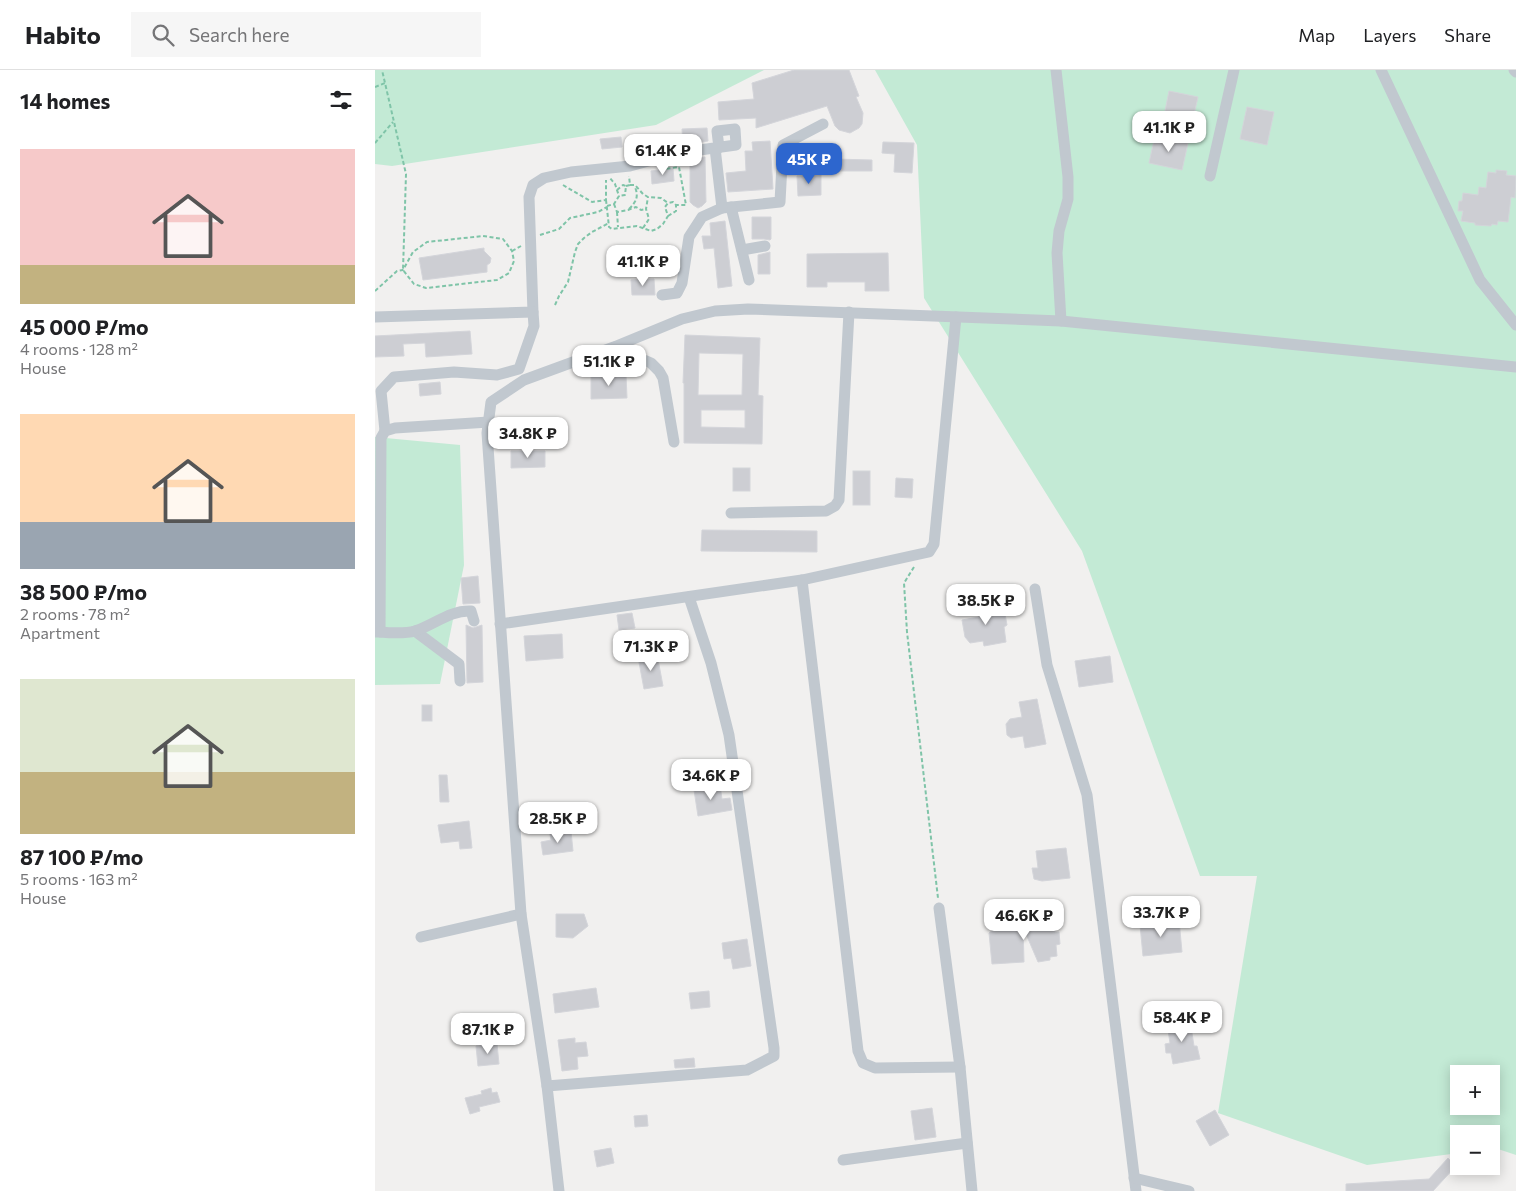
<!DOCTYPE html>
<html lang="en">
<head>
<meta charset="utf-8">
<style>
  body { margin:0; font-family:Commissioner,sans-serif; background:#f6f6f6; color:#202124; height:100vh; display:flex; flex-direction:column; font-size:19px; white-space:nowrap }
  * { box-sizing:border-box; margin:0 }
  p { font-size:16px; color:#757577 }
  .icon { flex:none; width:28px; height:28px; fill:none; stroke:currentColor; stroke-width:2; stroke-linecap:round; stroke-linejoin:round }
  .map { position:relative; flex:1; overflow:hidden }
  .panel { display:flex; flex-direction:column; background:#fff; width:375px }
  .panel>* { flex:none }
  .fabs { position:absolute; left:1075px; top:995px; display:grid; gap:10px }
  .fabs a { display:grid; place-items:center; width:50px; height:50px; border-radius:0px; background:#fff; box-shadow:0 2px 12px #0003; font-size:25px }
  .price { position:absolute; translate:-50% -42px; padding:0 11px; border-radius:10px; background:#fff; color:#222; font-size:16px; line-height:32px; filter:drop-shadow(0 1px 2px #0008) }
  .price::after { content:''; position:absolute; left:50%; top:30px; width:15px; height:11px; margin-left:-8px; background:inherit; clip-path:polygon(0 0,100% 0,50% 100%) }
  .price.selected { background:#2d66ce; color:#fff }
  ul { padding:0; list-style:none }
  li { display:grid; align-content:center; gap:10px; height:265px; padding:0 20px }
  li span { display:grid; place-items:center; height:155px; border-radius:0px; color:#555 }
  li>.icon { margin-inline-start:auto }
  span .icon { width:90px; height:90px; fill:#fffc; stroke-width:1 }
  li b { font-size:21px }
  h2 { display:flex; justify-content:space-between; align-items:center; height:60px; padding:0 20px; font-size:21px }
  header { display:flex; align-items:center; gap:30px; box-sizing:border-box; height:70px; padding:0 25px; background:#fff; border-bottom:1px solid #e0e0e0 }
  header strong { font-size:24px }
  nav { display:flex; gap:28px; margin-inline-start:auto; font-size:18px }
  .search { width:350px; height:45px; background:#f6f6f6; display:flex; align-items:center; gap:12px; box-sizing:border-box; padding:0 18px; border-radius:0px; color:#757577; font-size:19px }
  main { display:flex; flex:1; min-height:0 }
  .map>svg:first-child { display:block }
  .green { fill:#c3ead5; fill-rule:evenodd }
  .building { fill:#cdced3; stroke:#d4d5da; fill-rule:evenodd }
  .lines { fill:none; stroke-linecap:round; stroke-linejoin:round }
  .path { stroke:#7fc4a8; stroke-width:2; stroke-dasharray:4 2.5; stroke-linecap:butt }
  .minor { stroke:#c1c8cf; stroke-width:11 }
</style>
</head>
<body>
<header>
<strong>Habito</strong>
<div class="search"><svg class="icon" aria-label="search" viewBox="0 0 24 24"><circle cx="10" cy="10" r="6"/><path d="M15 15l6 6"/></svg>Search here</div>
<nav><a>Map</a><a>Layers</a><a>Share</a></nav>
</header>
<main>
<section class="panel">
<h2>14 homes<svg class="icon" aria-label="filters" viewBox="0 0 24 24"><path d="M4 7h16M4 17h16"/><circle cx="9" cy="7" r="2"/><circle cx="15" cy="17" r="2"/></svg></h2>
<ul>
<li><span style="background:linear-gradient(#f6c9c9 75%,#c2b280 0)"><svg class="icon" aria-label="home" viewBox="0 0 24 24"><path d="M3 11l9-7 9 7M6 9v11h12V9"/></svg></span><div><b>45 000 ₽/mo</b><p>4 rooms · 128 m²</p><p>House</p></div></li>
<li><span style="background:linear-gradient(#ffd9b3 70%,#9aa5b1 0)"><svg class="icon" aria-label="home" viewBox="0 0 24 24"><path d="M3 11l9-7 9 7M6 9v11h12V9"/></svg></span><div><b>38 500 ₽/mo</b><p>2 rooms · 78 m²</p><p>Apartment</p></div></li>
<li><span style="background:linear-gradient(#dfe7d0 60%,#c2b280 0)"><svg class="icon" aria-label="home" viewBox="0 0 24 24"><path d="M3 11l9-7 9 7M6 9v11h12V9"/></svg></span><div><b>87 100 ₽/mo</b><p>5 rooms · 163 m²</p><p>House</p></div></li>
</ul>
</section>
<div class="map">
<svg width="1141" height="1121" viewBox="0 0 1141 1121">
  <rect width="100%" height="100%" fill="#f1f0ef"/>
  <g class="green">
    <path d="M0,0H389L281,55L17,96L0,94Z"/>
    <path d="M500,0H1141V1085L1120,1078H1116V1064H1084V1083L992,1095L843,1043L882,806H825L707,481L549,228L542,75ZM1084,1004H1116V1036H1084Z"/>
    <path d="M0,367L85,375L89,495L65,614L0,615Z"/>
  </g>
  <g class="building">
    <path d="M419,0H474L484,26L481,27L488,43L487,54L484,58L475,63L464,60L460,56L452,36L381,58V48L344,50L343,32L379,29L377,13Z"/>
    <path d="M794,21L823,27L817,53L789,46Z"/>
    <path d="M872,37L899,42L892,75L865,69Z"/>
    <path d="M332,58L333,71L308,75L307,59Z"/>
    <path d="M780,66L813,73L807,100L774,93Z"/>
    <path d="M246,67L247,77L227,79L225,69Z"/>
    <path d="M395,71L398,119L353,122L351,103L371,101L370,81H378L377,72Z"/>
    <path d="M508,72L539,73L537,103L519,102L520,84L507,83Z"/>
    <path d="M330,87L331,132L327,136L323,138L318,135L315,132V89Z"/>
    <path d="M458,89L497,90V101H458Z"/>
    <path d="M298,98L299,111L277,114L276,101Z"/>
    <path d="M1121,100L1132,101L1131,105L1141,106L1140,128L1136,127L1133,152L1123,151L1122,155L1117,154L1116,156L1100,155V153L1086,151L1088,141H1083L1084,131H1087L1088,123L1103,125L1104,117L1111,118L1113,102L1121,103Z"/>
    <path d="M446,105V125L423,126L422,106Z"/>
    <path d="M377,147H396V169L395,170L389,169H377Z"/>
    <path d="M350,151L357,216L343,218L339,178L329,179L327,166H336L335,153Z"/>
    <path d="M109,178V181L116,188L115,193L112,195V202L48,210L44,188Z"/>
    <path d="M395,182V204H383V185Z"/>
    <path d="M513,183L514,221H490V212H452V217H432V184Z"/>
    <path d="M279,209L280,225H257L256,210Z"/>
    <path d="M95,261L97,284L51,287L50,273L28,274L29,286L0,287V266Z"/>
    <path d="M310,265L385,268L383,325L388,326L387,374L309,373V313H308ZM324,283L368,284L367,325H323ZM326,340H370V358L326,357Z"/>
    <path d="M251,305L252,328L216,329V306Z"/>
    <path d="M65,312L66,324L45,326L44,314Z"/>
    <path d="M136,381H170V397L136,398Z"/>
    <rect x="358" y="398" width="17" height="23"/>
    <rect x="478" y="401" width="17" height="34"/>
    <path d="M521,408L538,409L537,428L520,427Z"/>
    <path d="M327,460L442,461V482L326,481Z"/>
    <path d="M103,506L105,533L88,534L86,508Z"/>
    <path d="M619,533L620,539L629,538L632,555L629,557L631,572L609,576L608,571L595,573L590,567L587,550L604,547L602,536Z"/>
    <path d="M257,543L260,558L244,560L242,545Z"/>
    <path d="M91,555L98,558L107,555L108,612L92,613Z"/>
    <path d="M187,564L188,588L151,591L149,566Z"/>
    <path d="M282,584L288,616L269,619L263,587Z"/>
    <path d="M735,586L738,612L704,617L700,591Z"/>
    <path d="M662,629L671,674L650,678L648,666L636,668L632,665L631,654L635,649L647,647L644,632Z"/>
    <rect x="47" y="635" width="10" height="16"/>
    <path d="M64,705H72L74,732H65Z"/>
    <path d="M345,715L347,729L355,728L357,740L323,746L319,720Z"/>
    <path d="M94,751L97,778L85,779L84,771L66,773L63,755Z"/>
    <path d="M196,761L198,781L168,785L166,772L176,770L175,764Z"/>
    <path d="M691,778L695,808L667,811L659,809L657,798H663L661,781Z"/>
    <path d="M181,844H209L213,856L198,868L181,867Z"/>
    <path d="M672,846V851H679L680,862H684L685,874L681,875L682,886L675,887V890L663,892L648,857L649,892L617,894L614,863L619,859L626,858V855L646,853L644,849Z"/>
    <path d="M804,850L807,882L768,886L765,855Z"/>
    <path d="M372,869L376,896L358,899L356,888L349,889L347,873Z"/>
    <path d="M221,918L224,937L180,943L178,924Z"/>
    <path d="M334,921L335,937L316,939L314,923Z"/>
    <path d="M815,950L819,976H822L825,989L798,994L796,983H791L790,974L795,973L792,953Z"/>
    <path d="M200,968V973L211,972L213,986L202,987L203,999L187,1001L183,970Z"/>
    <path d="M122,974L124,994L103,996L101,976Z"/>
    <path d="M319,988L320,997L300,998L299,990Z"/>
    <path d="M116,1018L117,1023L122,1022L125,1032L104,1037L105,1041L95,1044L90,1028L107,1024L106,1021Z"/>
    <path d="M557,1038L561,1067L540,1070L536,1041Z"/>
    <path d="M840,1040L854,1065L835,1076L821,1051Z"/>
    <path d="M272,1045L273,1056L260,1057L259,1046Z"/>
    <path d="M236,1078L239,1093L222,1097L219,1081Z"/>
    <path d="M1073,1088L1081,1096L1058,1121H971V1114L1054,1109Z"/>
  </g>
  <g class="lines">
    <g class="path">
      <path d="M0,17L10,13"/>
      <path d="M0,73L18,52"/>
      <path d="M188,115L217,132L231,130V110"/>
      <path d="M255,115H260L268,124L273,127L286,128L293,133"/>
      <path d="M251,116L255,115L254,106"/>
      <path d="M242,120L248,115L251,116L250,125L244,126"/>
      <path d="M231,130L234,157L237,159L262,156L276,161L282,159L288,154L293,146L290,137L293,133L298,132L301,135H311L304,97L290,99"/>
      <path d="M239,134L242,142L253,140L261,137L266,140L271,139"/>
      <path d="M232,136L239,134L244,126L240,114L235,108"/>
      <path d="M254,139C261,132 264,127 260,117"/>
      <path d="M242,142L243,157"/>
      <path d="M293,146L301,141V135"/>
      <path d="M268,158L274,149L271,139L273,127"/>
      <path d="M165,165L184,159L195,148L223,142L232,137"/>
      <path d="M137,181L146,176"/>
      <path d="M0,221L22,201L28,200L38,182L52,172L108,166L128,169L137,181L139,191L134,203L122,210L51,218L39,214L28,200L31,104L7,0"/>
      <path d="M180,235L184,226L193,212L200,182L203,174L209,168L217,162L234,153"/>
      <path d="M539,497L529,513L532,562L563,828"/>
    </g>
    <g class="minor">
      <path d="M681,0L693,107V129L684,161L682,183L686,251"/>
      <path d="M1006,0L1105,210L1141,255"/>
      <path d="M1139,0L1141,2"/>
      <path d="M340,78L347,138L405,132L408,75L448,54"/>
      <path d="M835,106L859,0"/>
      <path d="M356,137L374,210"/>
      <path d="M367,180L390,176"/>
      <path d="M287,225L302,223L307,213L314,167L327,147L347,138"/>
      <path d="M0,247L158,242L154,127L158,115L169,108L196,102L255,96L303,83L361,75L360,59L342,61L344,78"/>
      <path d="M239,277L276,293L284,301L288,308L299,372"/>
      <path d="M10,361L6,321L19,307L79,302L122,305L144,299L159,256L158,242"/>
      <path d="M356,443L451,441L460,436L464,430L474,242"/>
      <path d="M427,510L483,981L488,993L500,998L585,997"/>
      <path d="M660,519L672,595L712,725L761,1121"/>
      <path d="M125,554L427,510L554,482L559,474L581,247"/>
      <path d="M40,561L84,594L85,611"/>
      <path d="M0,562H5L6,368L10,361L20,358L114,352"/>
      <path d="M5,562C16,563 29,564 40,561C59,555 75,540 96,541L99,551"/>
      <path d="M564,838L585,997L597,1121"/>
      <path d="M46,867L146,844"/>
      <path d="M172,1016L372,1000L399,986V978L354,665L336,593L314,527"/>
      <path d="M468,1090L592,1073"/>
      <path d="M759,1108L814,1121"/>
      <path d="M184,1121L172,1016L146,844L112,363L116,332L149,310L239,277L307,249L340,241L373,239L686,251L1141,297"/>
    </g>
  </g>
</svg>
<div class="fabs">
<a>+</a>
<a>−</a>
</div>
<b class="price" style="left:794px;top:83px">41.1K ₽</b>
<b class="price" style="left:288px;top:106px">61.4K ₽</b>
<b class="price selected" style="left:434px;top:115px">45K ₽</b>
<b class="price" style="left:268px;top:217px">41.1K ₽</b>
<b class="price" style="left:234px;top:317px">51.1K ₽</b>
<b class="price" style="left:153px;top:389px">34.8K ₽</b>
<b class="price" style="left:611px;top:556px">38.5K ₽</b>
<b class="price" style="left:276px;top:602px">71.3K ₽</b>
<b class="price" style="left:336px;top:731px">34.6K ₽</b>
<b class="price" style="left:183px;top:774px">28.5K ₽</b>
<b class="price" style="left:786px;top:868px">33.7K ₽</b>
<b class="price" style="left:649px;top:871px">46.6K ₽</b>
<b class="price" style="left:807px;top:973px">58.4K ₽</b>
<b class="price" style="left:113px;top:985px">87.1K ₽</b>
</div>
</main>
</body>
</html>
